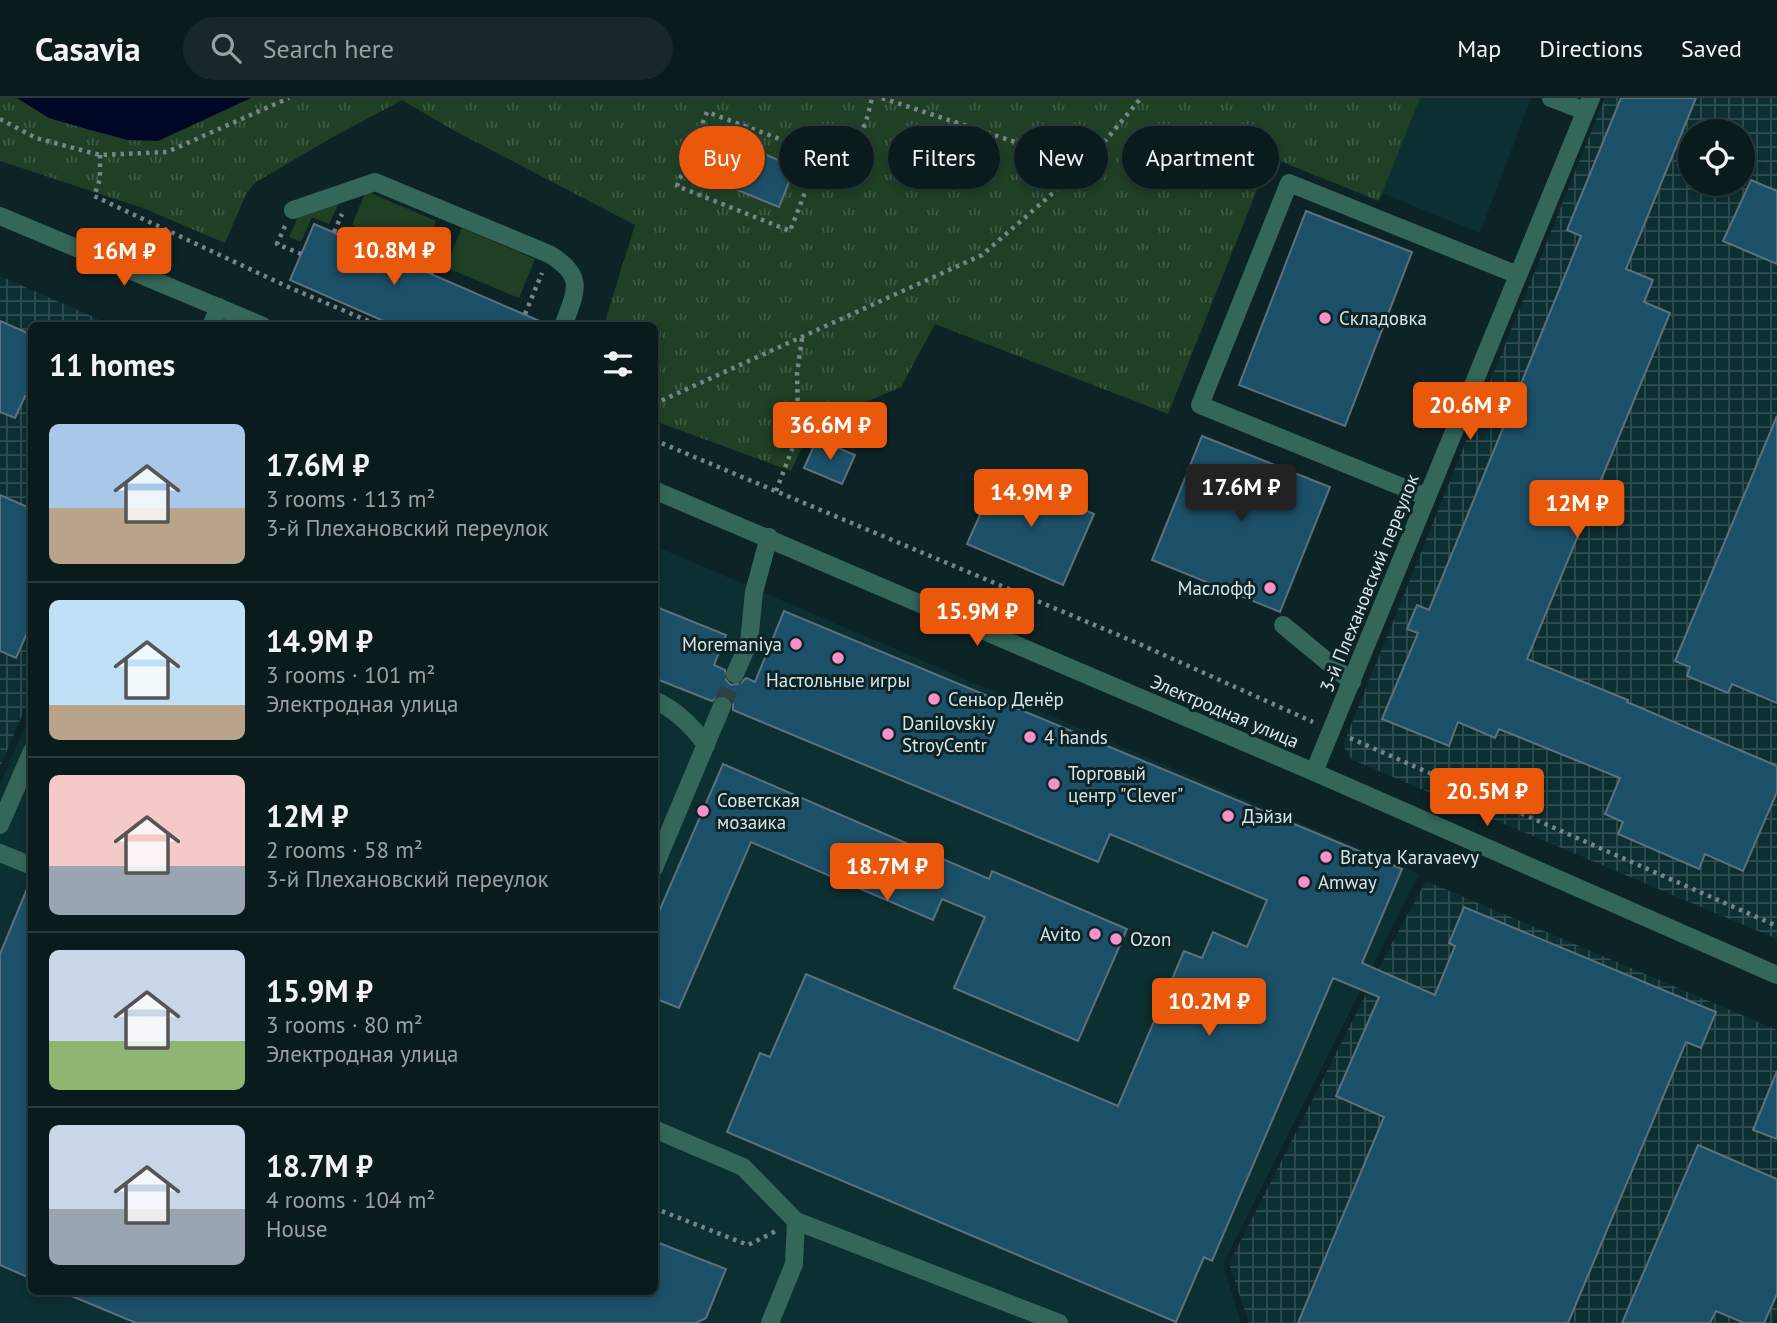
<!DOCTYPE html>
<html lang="en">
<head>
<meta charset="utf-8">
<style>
  body { margin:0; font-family:"PT Sans",sans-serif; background:#18282a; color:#f1f3f6; height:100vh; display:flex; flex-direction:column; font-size:26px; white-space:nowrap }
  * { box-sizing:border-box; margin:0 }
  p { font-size:23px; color:#99a1a4 }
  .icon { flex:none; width:38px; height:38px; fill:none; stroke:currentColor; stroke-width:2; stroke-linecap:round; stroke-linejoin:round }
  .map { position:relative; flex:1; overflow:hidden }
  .side { position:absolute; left:28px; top:224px; width:630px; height:973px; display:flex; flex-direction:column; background:#0a1b1d; border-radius:10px; box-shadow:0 4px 10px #0003,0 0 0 2px #2a393b }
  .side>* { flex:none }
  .banner { position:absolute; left:679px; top:28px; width:665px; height:63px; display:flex; gap:14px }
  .controls { position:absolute; left:1678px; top:21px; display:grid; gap:14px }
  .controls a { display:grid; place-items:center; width:77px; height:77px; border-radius:50%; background:#0a1b1d; box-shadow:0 4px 10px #0003,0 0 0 2px #2a393b; font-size:35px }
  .price { position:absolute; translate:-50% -60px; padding:0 16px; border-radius:7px; background:#ea580c; color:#fff; font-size:23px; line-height:46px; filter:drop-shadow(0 2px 4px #0008) }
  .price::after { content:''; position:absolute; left:50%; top:42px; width:21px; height:16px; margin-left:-10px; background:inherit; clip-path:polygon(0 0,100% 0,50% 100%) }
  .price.current { background:#222; color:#fff }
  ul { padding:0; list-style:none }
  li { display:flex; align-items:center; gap:21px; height:175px; padding:0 21px }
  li+li { border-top:2px solid #2a393b }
  li span { display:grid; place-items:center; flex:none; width:196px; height:140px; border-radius:10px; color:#555 }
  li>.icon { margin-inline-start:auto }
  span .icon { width:84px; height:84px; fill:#fffc; stroke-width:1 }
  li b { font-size:30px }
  h2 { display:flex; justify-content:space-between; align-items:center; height:84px; padding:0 21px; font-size:30px }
  .chip { padding:0 24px; border-radius:32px; background:#0a1b1d; box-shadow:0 4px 10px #0003,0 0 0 2px #2a393b; font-size:24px; line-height:63px }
  .chip.current { background:#ea580c; color:#fff }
  header { display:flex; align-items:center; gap:42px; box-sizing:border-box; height:98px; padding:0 35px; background:#0a1b1d; border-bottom:2px solid #2a393b }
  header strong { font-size:33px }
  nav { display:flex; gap:38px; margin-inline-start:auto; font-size:24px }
  .search { width:490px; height:63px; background:#18282a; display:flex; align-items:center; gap:18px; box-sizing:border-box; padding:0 24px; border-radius:38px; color:#99a1a4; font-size:26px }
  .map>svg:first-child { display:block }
  .built { fill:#0c2f32 }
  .industrial { fill:url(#industrial-grid); fill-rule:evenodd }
  .grass { fill:#1f4025 }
  .park { fill:url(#park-tufts) }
  .water { fill:#000625 }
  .building { fill:#1c5069; stroke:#5d717d; stroke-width:2 }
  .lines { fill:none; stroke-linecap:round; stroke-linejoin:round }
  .minor-tunnel { stroke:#2b4144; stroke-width:18; stroke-dasharray:18 9; stroke-linecap:butt }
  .path { stroke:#748688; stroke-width:4.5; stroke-dasharray:3.5 5; stroke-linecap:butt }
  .minor { stroke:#34665a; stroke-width:18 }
  .poi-dot { fill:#f890cc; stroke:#0d2427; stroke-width:2.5 }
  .labels { text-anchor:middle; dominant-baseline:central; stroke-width:6; stroke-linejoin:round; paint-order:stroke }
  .poi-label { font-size:19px; fill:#d7e5e6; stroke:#0d2427; text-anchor:start }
  .street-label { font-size:19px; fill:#d7e5e6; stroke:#0d2427 }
</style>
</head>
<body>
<header>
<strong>Casavia</strong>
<div class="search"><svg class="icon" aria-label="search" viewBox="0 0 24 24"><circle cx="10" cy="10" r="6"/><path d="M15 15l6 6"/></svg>Search here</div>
<nav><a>Map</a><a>Directions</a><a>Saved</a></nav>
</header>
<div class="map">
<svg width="1777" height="1225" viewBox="0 0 1777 1225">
  <defs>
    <pattern id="industrial-grid" width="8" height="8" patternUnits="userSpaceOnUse" patternTransform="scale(1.75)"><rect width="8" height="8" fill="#0c2f32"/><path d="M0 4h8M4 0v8" fill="none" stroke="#2f4d50"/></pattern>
    <pattern id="park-tufts" width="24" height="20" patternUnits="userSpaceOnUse" patternTransform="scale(1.75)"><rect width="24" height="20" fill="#1f4025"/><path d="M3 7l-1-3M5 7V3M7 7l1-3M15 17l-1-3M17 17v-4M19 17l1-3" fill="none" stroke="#3f5b45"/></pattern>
  </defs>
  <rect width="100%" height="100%" fill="#0d2427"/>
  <g class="built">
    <path d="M1420,0H1531L1480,135L1382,95Z"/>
    <path d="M655,448L1419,776L1223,1166L1241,1225H0V686L31,615L32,1194H654Z"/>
  </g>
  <g class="industrial">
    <path d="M1605,0H1777V841L1355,663L1349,658L1343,647ZM1690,33H1743V86H1690Z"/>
    <path d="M0,178L112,227L32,228L31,596L0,669Z"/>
    <path d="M1426,783L1777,932V1220L1773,1225H1249L1229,1166L1391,847Z"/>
  </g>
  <g class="grass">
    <path d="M366,93L436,123L422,157L352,127Z"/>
    <path d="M341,101L329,126L312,119L301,144L289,139L299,116Z"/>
    <path d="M462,130L535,161L519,200L445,169Z"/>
  </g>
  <path class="park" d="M0,0H1420L1379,103L1270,59L1168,316L935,226L901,289L812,327L791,373L655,323L654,228L604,227L635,127L453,32L402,2L333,39L256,84L246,96L225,145L143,110L0,63Z"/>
  <path class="water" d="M17,0H251L158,43L128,42L90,32L49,20Z"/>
  <g class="building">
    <path d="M1621,0H1696L1626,171L1653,182L1644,204L1670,215L1527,561L1628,602L1627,604L1777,668V694L1743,773L1705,756L1699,771L1618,736L1623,724L1605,716L1620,680L1499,631L1495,640L1458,624L1449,648L1382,621L1418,535L1407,531L1417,507L1429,512L1581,138L1567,132Z"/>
    <path d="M719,37L795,69L779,109L703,78Z"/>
    <path d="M1751,82L1777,93V166L1723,143Z"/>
    <path d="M1306,113L1412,154L1345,328L1239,287Z"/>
    <path d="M314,126L431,176L551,228H395L290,182Z"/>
    <path d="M0,223L32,237V301L25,298L15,320L0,314Z"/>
    <path d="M1777,318V605L1732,586L1728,595L1687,578L1690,569L1675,563Z"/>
    <path d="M1202,338L1330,389L1280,514L1152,462Z"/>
    <path d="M817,341L855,357L842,386L804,370Z"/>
    <path d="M999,374L1094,416L1063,487L967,446Z"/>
    <path d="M0,397L32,411V524L16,560L0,553Z"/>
    <path d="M654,508L726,537L714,567L725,572L726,582L731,587L741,585L746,580L755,584L784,513L1402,771L1362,865L1435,897L1455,848L1449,845L1464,809L1716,914L1701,950L1686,944L1568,1225H1298L1384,1019L1336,998L1379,899L1333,880L1212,1163L1204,1159L1176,1224L727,1034L760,955L770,959L806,876L1118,1008L1184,853L1202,860L1213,834L1247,849L1267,802L1110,736L1098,764L733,612V606L727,598L720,597L712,603L654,580Z"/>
    <path d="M723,666L989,781L992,773L1127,831L1078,943L954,890L985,819L942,801L933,822L751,744L679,910L654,900V825Z"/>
    <path d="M31,781L32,782V1181L0,1167V856Z"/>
    <path d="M1777,973V1041L1753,1032Z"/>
    <path d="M1698,1047L1777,1081V1196L1764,1225H1744L1716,1213L1710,1225H1622Z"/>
    <path d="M654,1143L726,1171L706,1220L696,1225H136L62,1194H654Z"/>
  </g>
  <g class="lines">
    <path class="minor-tunnel" d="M722,608L735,576"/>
    <g class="path">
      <path d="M882,0L1085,67"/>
      <path d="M0,21L36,40L100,57L167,54L289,0"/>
      <path d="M820,56L790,133L677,88L707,14L820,56C859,54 864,34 872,0"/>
      <path d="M100,57V81L94,98L286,188L380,228"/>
      <path d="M285,128L277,146L301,156"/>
      <path d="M334,134L342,116"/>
      <path d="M431,176L448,135"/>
      <path d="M525,216L542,175"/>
      <path d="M654,306L982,157L1085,67L1141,0"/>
      <path d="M654,342L1135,544L1313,624"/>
      <path d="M776,393L793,349L798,318L797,275L802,240"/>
      <path d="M1350,640L1777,828"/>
      <path d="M654,1110L748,1147L776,1133"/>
    </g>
    <g class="minor">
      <path d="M1551,0L1585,13"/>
      <path d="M293,112L375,84L549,156C586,178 576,193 563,228"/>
      <path d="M0,118L263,228"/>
      <path d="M211,228L219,209"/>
      <path d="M654,392L1314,674L1777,877"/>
      <path d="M1427,399L1200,307L1289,85L1518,177"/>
      <path d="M1283,527L1352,584"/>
      <path d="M735,576L749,544L754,494L769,439"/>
      <path d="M654,602C675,611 693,629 706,647"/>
      <path d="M1314,674L1591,0"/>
      <path d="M0,727L32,653"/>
      <path d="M0,755L32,768"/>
      <path d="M654,770L722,608"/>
      <path d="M654,1031L743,1069L796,1123L1059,1225"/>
      <path d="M770,1225L794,1166L796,1123"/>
    </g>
  </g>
  <g class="poi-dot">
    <circle cx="1325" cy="220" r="7"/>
    <circle cx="1270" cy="490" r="7"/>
    <circle cx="796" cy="546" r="7"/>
    <circle cx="838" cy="560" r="7"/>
    <circle cx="934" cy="601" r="7"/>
    <circle cx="888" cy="636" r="7"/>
    <circle cx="1030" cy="639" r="7"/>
    <circle cx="1054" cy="686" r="7"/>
    <circle cx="703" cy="713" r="7"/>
    <circle cx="1228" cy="718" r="7"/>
    <circle cx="1326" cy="759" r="7"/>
    <circle cx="1304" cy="784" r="7"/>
    <circle cx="1095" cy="836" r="7"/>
    <circle cx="1116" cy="841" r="7"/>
  </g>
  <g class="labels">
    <g class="poi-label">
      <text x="1339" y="220">Складовка</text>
      <text x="1256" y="490" text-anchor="end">Маслофф</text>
      <text x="782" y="546" text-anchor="end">Moremaniya</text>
      <text x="838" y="582" text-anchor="middle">Настольные игры</text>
      <text x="948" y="601">Сеньор Денёр</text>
      <text x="902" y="625">Danilovskiy<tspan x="902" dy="22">StroyCentr</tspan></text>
      <text x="1044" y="639">4 hands</text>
      <text x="1068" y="675">Торговый<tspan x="1068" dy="22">центр "Clever"</tspan></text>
      <text x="717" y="702">Советская<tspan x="717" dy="22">мозаика</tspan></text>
      <text x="1242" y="718">Дэйзи</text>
      <text x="1340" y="759">Bratya Karavaevy</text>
      <text x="1318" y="784">Amway</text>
      <text x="1081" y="836" text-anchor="end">Avito</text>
      <text x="1130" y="841">Ozon</text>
    </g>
    <g class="street-label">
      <text transform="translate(1369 485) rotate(-68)">3-й Плехановский переулок</text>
      <text transform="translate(1225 613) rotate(23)">Электродная улица</text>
    </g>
  </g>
</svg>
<div class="controls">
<a><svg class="icon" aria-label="locate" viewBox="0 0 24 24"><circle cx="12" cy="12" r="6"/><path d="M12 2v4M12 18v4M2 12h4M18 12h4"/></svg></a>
</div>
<b class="price" style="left:394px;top:189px">10.8M ₽</b>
<b class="price" style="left:124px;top:190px">16M ₽</b>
<b class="price" style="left:1470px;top:344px">20.6M ₽</b>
<b class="price" style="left:830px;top:364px">36.6M ₽</b>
<b class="price current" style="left:1241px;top:426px">17.6M ₽</b>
<b class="price" style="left:1031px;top:431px">14.9M ₽</b>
<b class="price" style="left:1577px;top:442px">12M ₽</b>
<b class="price" style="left:977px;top:550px">15.9M ₽</b>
<b class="price" style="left:1487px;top:730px">20.5M ₽</b>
<b class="price" style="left:887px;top:805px">18.7M ₽</b>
<b class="price" style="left:1209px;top:940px">10.2M ₽</b>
<div class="banner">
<a class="chip current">Buy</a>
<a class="chip">Rent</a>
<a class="chip">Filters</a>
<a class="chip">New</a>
<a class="chip">Apartment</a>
</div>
<section class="side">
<h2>11 homes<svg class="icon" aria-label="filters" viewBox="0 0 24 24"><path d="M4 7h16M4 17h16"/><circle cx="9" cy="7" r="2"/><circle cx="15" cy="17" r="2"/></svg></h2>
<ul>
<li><span style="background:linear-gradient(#a9c7e8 60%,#b9a48a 0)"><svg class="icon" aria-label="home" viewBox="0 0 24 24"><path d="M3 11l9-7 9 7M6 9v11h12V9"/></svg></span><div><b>17.6M ₽</b><p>3 rooms · 113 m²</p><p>3-й Плехановский переулок</p></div></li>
<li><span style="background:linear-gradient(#bfe0f5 75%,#b9a48a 0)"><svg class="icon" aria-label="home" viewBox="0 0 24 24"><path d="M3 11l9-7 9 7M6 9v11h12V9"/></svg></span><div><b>14.9M ₽</b><p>3 rooms · 101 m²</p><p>Электродная улица</p></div></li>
<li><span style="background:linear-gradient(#f6c9c9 65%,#9aa5b1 0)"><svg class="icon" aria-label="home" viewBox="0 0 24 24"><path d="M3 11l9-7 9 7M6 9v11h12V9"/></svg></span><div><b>12M ₽</b><p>2 rooms · 58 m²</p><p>3-й Плехановский переулок</p></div></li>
<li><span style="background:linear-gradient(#c9d6e8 65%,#8fb573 0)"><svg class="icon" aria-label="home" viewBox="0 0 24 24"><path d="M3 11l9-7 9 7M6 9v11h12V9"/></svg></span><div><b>15.9M ₽</b><p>3 rooms · 80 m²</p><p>Электродная улица</p></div></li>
<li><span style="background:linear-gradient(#c9d6e8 60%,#9aa5b1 0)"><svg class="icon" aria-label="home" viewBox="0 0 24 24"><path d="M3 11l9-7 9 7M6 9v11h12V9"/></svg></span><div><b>18.7M ₽</b><p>4 rooms · 104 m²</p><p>House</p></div></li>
</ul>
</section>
</div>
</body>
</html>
